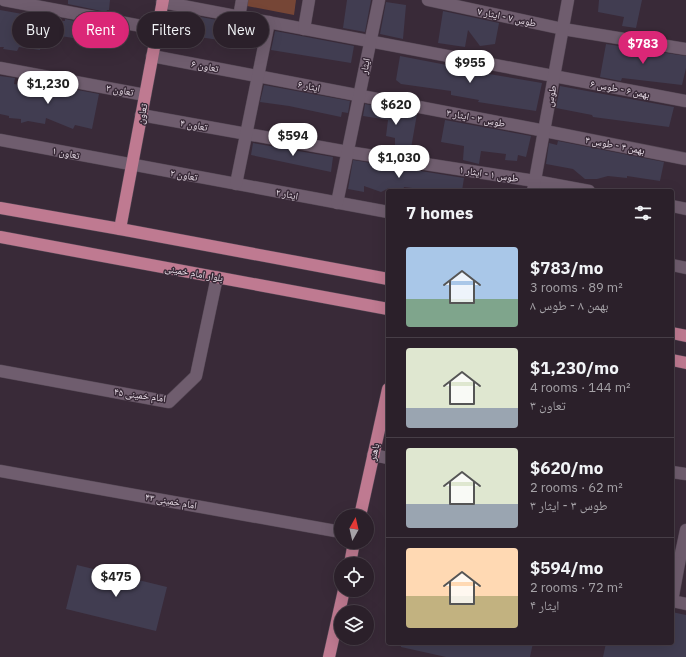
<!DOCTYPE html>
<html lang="en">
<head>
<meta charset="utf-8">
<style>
  body { margin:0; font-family:"IBM Plex Sans","Noto Naskh Arabic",sans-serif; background:#372d36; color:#f1f3f6; height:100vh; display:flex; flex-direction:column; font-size:15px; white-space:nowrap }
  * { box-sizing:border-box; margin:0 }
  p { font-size:13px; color:#a6a3a8 }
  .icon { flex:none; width:22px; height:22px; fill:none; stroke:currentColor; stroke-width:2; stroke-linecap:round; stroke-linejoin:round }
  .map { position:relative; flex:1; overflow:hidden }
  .side { position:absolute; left:386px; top:189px; width:288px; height:456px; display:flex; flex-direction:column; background:#2b202a; border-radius:4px; box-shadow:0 4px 16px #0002,0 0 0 1px #473e47 }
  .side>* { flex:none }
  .guide { position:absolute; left:12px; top:12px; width:314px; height:36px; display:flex; gap:8px }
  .needle { width:26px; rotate:8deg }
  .tools { position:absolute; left:334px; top:509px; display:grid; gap:8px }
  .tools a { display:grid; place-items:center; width:40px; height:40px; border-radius:50%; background:#2b202a; box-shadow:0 4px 16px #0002,0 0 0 1px #473e47; font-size:20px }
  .price { position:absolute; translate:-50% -34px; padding:0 9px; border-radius:14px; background:#fff; color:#222; font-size:13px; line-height:26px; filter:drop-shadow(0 1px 2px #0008) }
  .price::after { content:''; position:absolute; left:50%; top:24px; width:12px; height:9px; margin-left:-6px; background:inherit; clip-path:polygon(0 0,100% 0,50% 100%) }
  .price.selected { background:#db2777; color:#fff }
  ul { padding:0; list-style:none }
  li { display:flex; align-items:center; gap:12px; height:100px; padding:0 20px }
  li+li { border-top:1px solid #473e47 }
  li span { display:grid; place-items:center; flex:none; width:112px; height:80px; border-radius:4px; color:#555 }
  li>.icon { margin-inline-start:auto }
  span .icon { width:48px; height:48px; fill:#fffc; stroke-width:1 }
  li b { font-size:17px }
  h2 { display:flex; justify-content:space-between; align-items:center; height:48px; padding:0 20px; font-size:17px }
  .chip { padding:0 14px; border-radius:18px; background:#2b202a; box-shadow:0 4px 16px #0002,0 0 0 1px #473e47; font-size:14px; line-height:36px }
  .chip.selected { background:#db2777; color:#fff }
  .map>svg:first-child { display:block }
  .green { fill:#764636 }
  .building { fill:#413d51 }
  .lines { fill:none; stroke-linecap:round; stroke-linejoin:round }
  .minor-casing { stroke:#554855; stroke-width:13 }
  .major-casing { stroke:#554855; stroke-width:13 }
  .minor { stroke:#6f5d6e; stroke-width:12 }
  .major { stroke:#bf7a91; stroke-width:12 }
  .labels { text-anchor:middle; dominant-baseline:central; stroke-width:3; stroke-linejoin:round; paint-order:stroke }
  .street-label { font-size:10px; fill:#ece1eb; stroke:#392a38 }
</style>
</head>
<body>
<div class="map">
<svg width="686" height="657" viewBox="0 0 686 657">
  <rect width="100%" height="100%" fill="#392a38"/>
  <path class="green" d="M248,0H296L294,15L247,6Z"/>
  <g class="building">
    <path d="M68,0H110L109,10H107L106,12L68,4Z"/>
    <path d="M347,0H371L365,32L343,28Z"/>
    <path d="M599,0H642L636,28L622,26L624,17L598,12Z"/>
    <path d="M386,2L406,5L403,39L380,34Z"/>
    <path d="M0,10L45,18L40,50L19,47L17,51L3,49L4,47H0Z"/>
    <path d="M443,11L499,23L495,44L480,46L468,30L465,47L438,43Z"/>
    <path d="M190,15L255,27L252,45L186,35Z"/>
    <path d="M65,19L104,27L100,49L79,45L80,39L60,36L63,21H65Z"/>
    <path d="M275,31L354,46L351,63L271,50Z"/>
    <path d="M606,44L686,56V68L682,85L622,78L621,81L600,77Z"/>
    <path d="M400,56L452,66V70L482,76L483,73L542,83L536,111L478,102L479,100L451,95V91L401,84L396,80Z"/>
    <path d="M0,76L15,78L14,84L35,87L34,92L49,94L51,85L99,94L92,129L75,125L73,129L46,118L45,124L28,121L21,123V119L9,118V116L0,114Z"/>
    <path d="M264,85L350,101L348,113L342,112L341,117L289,106L260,102Z"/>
    <path d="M560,86L674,107L669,127L593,117L592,115L556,108Z"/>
    <path d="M365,104L417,114L410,154L395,152V138L386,136L388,120L363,116Z"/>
    <path d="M445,120L531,136L526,157L518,155L517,161L505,160L506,154L481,151L479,164L463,160L464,146L441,142Z"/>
    <path d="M558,141L664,162L660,181L627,176V178L608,176L597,179H585L573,169L546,164L549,143L557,145Z"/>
    <path d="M253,143L333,157L331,172L251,155Z"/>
    <path d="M353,160L464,178L462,191H436L404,187L403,191L389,188L381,192L364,186V192L348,189Z"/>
    <path d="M77,565L167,587L156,631L66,609Z"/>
    <path d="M672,612L686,615V657H603L606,643H672Z"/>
    <path d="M401,643H533L530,657H446L401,647Z"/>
  </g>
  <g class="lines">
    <defs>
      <g id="minor">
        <path d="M4,0L157,29"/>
        <path d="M428,0L563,29L686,49"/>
        <path d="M162,2L686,101"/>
        <path d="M239,17L242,0"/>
        <path d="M304,29L309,0"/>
        <path d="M152,56L545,131L686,159"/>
        <path d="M0,68L145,95"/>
        <path d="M141,115L348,152L535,181L589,191"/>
        <path d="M0,140L388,212"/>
        <path d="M236,184L269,22"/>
        <path d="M533,191L568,0"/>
        <path d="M337,203L379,0"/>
        <path d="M672,206L686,209"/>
        <path d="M672,265L686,268"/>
        <path d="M0,371L169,402L196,376L217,277"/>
        <path d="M373,455L388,458"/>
        <path d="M0,471L341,532"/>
        <path d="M672,472L686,474"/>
        <path d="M672,562L679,563L686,530"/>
        <path d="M679,563L672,601L686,604"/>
      </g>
      <g id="major">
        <path d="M0,208L120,229L388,279"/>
        <path d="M120,229L163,0"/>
        <path d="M0,237L388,309"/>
        <path d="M672,333L686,336"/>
        <path d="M672,360L686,363"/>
        <path d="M360,516L388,389"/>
        <path d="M350,564L354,542"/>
        <path d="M329,657L344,590"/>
      </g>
    </defs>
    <use href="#minor" class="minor-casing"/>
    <use href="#major" class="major-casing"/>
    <use href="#minor" class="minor"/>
    <use href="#major" class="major"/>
  </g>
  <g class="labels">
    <g class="street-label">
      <text transform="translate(507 17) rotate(12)">طوس ۷ - ایثار ۷</text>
      <text transform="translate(205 66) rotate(11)">تعاون ۶</text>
      <text transform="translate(365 66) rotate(-79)">ایثار</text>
      <text transform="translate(309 86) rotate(11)">ایثار ۶</text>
      <text transform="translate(620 89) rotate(11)">بهمن ۶ - طوس ۶</text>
      <text transform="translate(120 90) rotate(10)">تعاون ۳</text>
      <text transform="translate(551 96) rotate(-80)">طوس</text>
      <text transform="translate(142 114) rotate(-80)">تعاون</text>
      <text transform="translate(476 118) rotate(11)">طوس ۳ - ایثار ۳</text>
      <text transform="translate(194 125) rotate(10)">تعاون ۴</text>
      <text transform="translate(615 145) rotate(11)">بهمن ۴ - طوس ۴</text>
      <text transform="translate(66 153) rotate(11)">تعاون ۱</text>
      <text transform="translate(489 174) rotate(9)">طوس ۱ - ایثار ۱</text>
      <text transform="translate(184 175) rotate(10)">تعاون ۲</text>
      <text transform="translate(287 194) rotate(11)">ایثار ۲</text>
      <text transform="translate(194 273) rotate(10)">بلوار امام خمینی</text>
      <text transform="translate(140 395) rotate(8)">امام خمینی ۴۵</text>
      <text transform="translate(374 452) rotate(-78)">باهنر</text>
      <text transform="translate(171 501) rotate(10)">امام خمینی ۴۳</text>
    </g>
  </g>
</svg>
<div class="tools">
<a><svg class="needle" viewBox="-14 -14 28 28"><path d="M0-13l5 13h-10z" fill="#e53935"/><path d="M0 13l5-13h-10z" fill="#a6a3a8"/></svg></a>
<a><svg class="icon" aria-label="locate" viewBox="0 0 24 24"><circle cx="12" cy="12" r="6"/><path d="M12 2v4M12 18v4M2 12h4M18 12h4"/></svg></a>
<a><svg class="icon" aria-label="layers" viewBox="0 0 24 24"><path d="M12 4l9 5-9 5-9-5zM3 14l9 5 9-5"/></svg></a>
</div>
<b class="price selected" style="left:643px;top:65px">$783</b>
<b class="price" style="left:470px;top:84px">$955</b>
<b class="price" style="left:48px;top:105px">$1,230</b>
<b class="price" style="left:396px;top:126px">$620</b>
<b class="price" style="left:293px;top:157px">$594</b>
<b class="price" style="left:399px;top:179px">$1,030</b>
<b class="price" style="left:116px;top:598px">$475</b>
<div class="guide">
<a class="chip">Buy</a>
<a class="chip selected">Rent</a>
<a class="chip">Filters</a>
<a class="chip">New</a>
</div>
<section class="side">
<h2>7 homes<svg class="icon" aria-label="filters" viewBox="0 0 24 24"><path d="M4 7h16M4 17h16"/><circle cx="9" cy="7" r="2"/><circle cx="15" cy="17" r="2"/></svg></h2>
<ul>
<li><span style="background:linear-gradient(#a9c7e8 65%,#7fa58c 0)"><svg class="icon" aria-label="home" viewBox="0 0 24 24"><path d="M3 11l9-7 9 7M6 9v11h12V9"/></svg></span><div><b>$783/mo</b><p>3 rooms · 89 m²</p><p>بهمن ۸ - طوس ۸</p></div></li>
<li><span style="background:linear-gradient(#dfe7d0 75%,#9aa5b1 0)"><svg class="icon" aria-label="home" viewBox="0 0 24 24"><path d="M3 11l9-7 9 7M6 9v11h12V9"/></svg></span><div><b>$1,230/mo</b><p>4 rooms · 144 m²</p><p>تعاون ۳</p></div></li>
<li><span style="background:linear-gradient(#dfe7d0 70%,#9aa5b1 0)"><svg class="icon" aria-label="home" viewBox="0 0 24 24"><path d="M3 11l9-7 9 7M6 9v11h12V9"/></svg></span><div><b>$620/mo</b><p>2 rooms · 62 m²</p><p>طوس ۳ - ایثار ۳</p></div></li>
<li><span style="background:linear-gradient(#ffd9b3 60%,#c2b280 0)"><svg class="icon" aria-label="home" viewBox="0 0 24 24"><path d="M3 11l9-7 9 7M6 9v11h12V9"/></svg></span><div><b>$594/mo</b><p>2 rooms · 72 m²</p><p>ایثار ۴</p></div></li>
</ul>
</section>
</div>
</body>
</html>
